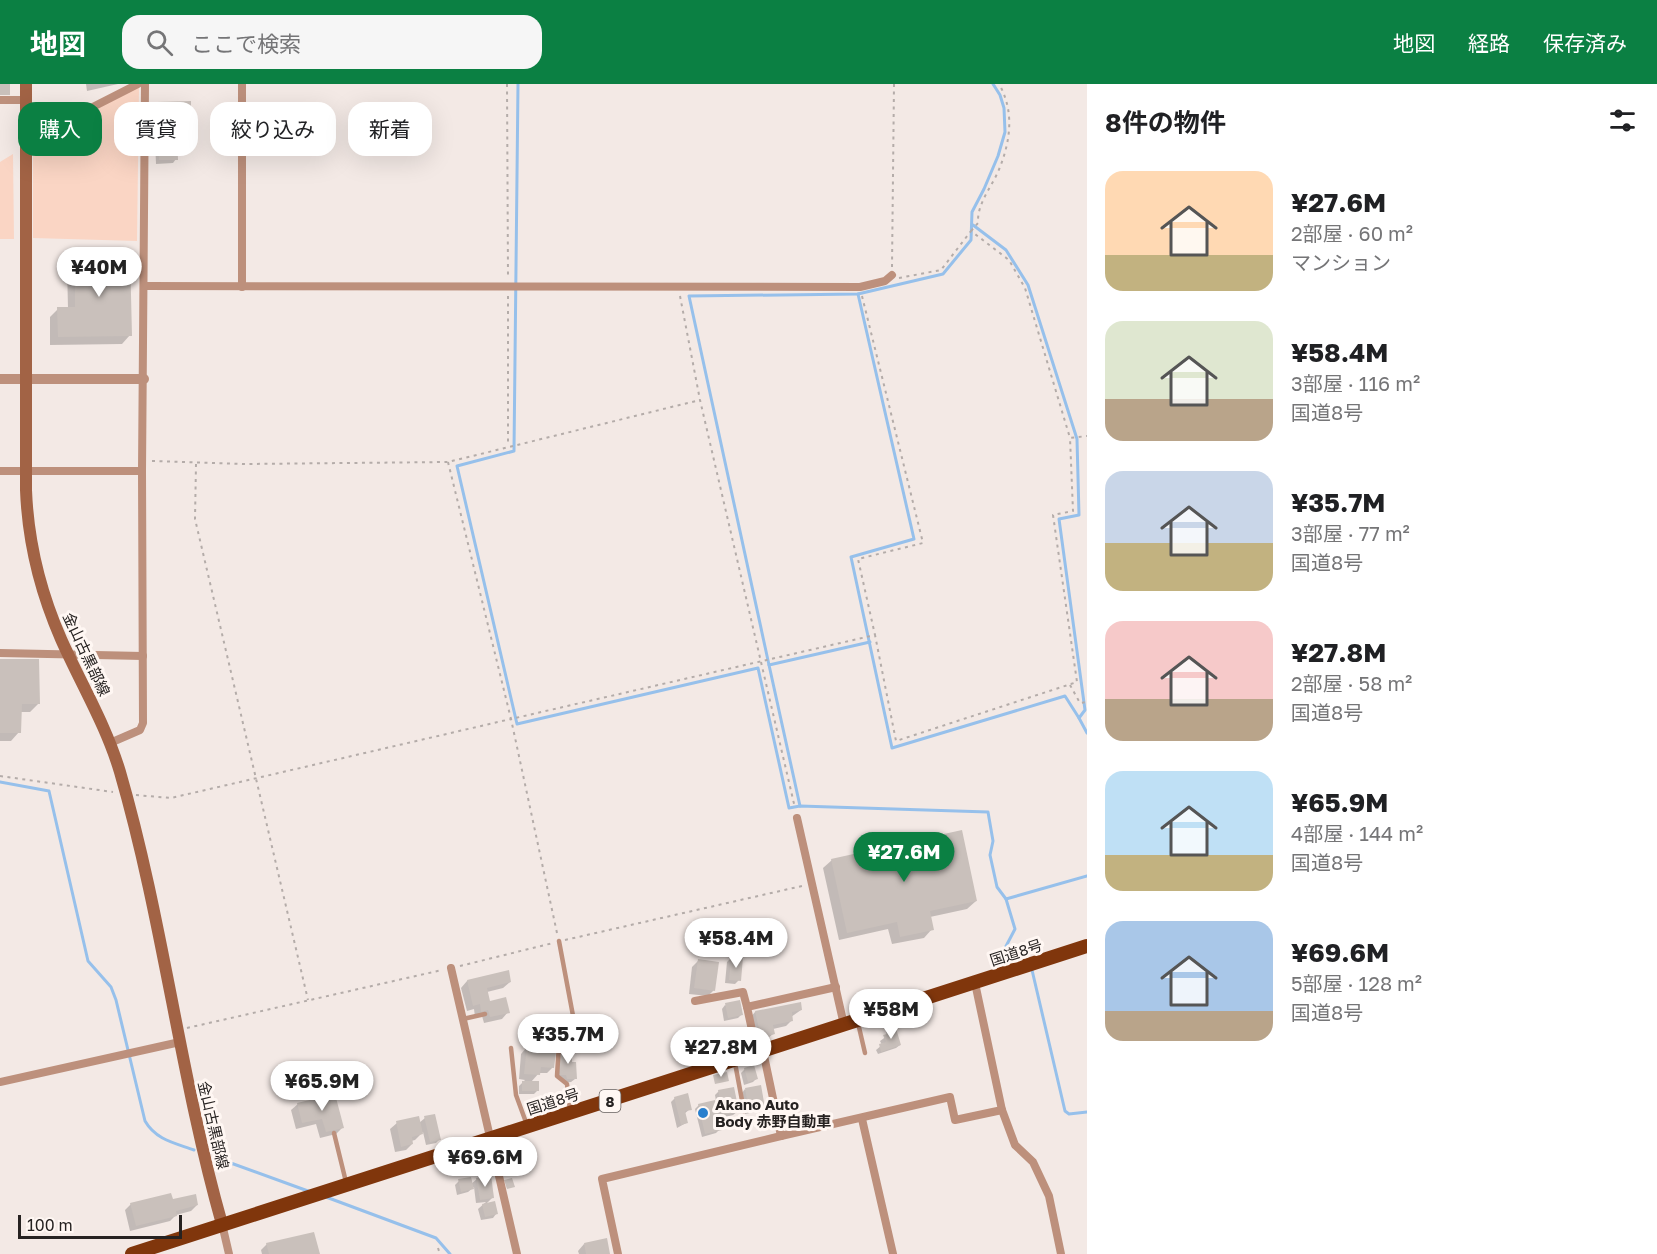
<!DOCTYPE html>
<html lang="ja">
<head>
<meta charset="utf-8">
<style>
  body { margin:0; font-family:"Golos Text","Noto Sans JP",sans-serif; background:#f6f6f6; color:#202124; height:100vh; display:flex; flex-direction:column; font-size:22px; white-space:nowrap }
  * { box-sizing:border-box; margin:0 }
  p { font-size:20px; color:#757577 }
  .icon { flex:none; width:33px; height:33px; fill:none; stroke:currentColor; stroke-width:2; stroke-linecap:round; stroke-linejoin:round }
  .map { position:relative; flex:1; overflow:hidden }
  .sheet { display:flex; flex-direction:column; background:#fff; width:570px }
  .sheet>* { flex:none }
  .banner { position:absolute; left:18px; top:18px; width:570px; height:54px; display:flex; gap:12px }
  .scale { position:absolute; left:18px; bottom:15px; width:164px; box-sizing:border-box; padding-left:6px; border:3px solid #262221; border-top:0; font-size:16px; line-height:21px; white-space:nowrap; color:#262221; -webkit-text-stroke:4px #fff7f3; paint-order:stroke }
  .price { position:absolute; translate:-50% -51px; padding:0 14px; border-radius:21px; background:#fff; color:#222; font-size:20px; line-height:39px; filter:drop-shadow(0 2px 3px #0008) }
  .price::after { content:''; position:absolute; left:50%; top:36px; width:18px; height:14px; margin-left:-9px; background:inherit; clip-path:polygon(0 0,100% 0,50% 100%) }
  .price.selected { background:#0b8043; color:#fff }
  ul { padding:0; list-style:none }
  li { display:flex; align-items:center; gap:18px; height:150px; padding:0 18px }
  li span { display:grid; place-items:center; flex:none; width:168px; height:120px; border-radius:18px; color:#555 }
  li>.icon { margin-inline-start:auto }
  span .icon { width:72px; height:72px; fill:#fffc; stroke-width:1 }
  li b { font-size:26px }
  h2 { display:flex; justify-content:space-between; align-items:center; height:72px; padding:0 18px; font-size:26px }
  .pill { padding:0 21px; border-radius:18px; background:#fff; box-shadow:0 6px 24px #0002; font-size:21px; line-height:54px }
  .pill.selected { background:#0b8043; color:#fff }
  header { display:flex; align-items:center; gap:36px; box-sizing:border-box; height:84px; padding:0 30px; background:#0b8043; color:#fff }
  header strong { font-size:28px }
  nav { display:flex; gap:33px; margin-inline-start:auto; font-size:21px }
  .search { width:420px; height:54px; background:#f6f6f6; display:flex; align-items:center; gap:15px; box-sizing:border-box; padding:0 21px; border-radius:18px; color:#757577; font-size:22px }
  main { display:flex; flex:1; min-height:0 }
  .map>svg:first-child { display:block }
  .green { fill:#fad5c4 }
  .shadow { fill:#0003 }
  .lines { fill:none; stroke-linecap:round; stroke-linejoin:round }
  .stream { stroke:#96c0eb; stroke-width:3 }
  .building { fill:#c9c0bb }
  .path { stroke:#b4aca9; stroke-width:2; stroke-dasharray:3 4.5; stroke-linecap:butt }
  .service { stroke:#bd907c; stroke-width:4.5 }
  .minor { stroke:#bd907c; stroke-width:8 }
  .tertiary { stroke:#bd907c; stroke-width:10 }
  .secondary { stroke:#a26345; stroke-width:12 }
  .trunk { stroke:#80360c; stroke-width:14 }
  .poi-dot { fill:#297fcd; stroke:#fff7f3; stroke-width:2 }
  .labels { text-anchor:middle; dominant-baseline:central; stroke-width:6; stroke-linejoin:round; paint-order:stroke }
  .shield { fill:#fff7f3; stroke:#676260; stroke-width:1.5 }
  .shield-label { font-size:14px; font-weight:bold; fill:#262221 }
  .street-label { font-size:15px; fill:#262221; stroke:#fff7f3 }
  .poi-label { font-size:15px; font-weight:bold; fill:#262221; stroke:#fff7f3; text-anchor:start }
</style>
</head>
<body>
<header>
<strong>地図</strong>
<div class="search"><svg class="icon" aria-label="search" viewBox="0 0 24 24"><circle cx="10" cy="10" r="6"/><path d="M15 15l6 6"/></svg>ここで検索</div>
<nav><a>地図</a><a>経路</a><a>保存済み</a></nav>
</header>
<main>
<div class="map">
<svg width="1087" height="1170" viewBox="0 0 1087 1170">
  <rect width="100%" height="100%" fill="#f3e9e5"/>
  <g class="green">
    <path d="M139,3L137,157L33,154V56Z"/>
    <path d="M13,70L14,155H0V78Z"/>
  </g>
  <g class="shadow">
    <path d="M86,0H118L87,7Z"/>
    <path d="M158,19L189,31L181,39L188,46L176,47V43L170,49H147V44L152,40V25Z"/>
    <path d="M159,52L176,75L173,79L156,80L155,56Z"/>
    <path d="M75,172L130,251L122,260L50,261V233L58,225H68L67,180Z"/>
    <path d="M0,577L39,619L30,628H20L19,648L11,657H0Z"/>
    <path d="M832,776L976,817L967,825L930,833L932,845L924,854L892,860L888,845L839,856L823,784Z"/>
    <path d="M731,874L739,896L735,900L725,899L727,878Z"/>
    <path d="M698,877L714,906L708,912L689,910L692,883Z"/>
    <path d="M467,897L510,898L503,904L487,908L489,918L508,928L502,935L484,939L482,932L475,933L474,925L467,927L461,904Z"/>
    <path d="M799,920L801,926L791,933L792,936L786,942L773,945L774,949L767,955L755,959L749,935L755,928Z"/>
    <path d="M725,921L742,930L738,934L724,937L722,925Z"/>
    <path d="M890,944L900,961L896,964L878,970L876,966L882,961L880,957L887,952L886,948Z"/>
    <path d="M547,960L553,983L547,989H539L531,998L538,1006L534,1010H519V1002L525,996L519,995L521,970L527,963L542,965Z"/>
    <path d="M557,972L570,979L575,995L571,998L563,999V994H557Z"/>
    <path d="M745,985L757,994L753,998L744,1001L741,989Z"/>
    <path d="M745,1005L764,1023L760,1027L745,1030L742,1009Z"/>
    <path d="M719,1007L737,1028L733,1031L717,1035L720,1045L716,1049L702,1053L695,1025L699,1021L716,1017L715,1011Z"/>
    <path d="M675,1014L690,1025L684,1030L686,1039L677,1044L671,1018Z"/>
    <path d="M298,1020L342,1044L336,1050L320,1054L316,1040L296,1045L291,1026Z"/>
    <path d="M425,1034L440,1055L436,1059L426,1061L423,1048L415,1056L411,1057L412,1060L406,1066L395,1068L390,1045L397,1039H419Z"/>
    <path d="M477,1095L493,1113L486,1120L496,1130L493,1134L481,1136L478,1125L486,1118L476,1119L474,1103L468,1108L457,1111L455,1101L459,1097L471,1100Z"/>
    <path d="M172,1117L197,1121L191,1127L176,1131L170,1137L130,1147L125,1126L131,1120Z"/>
    <path d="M267,1160L318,1170H262L261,1166Z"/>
    <path d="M584,1160L608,1170H579L578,1167Z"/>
  </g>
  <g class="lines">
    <g class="stream">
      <path d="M518,0L514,367L457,382L517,640L758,584L789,724L800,722L988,728L993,757L990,771L997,803L1006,815L1015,845L1004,866L1021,879"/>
      <path d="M973,141L1006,166L1028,201L1077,355L1079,431L1059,435L1085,626L1079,634L1087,649"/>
      <path d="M858,210L914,455L851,473L892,664L1065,612L1079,634"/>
      <path d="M769,581L689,212L858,210L943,190L971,156L972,128L984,105L998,72L1005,48L1004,24L1000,11L993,0"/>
      <path d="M0,698L49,707L88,877L111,903L116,916L145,1037C156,1056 175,1059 194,1066"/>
      <path d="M800,722L769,581L870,558"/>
      <path d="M1006,815L1087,792"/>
      <path d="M1029,884L1032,886L1065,1027L1069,1030L1087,1028"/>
      <path d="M228,1078L308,1107"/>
      <path d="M326,1113L436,1154L450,1170"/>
    </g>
  </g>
  <g class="building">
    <rect x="0" y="0" width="10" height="11"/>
    <path d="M191,17V32H176V37H157V18Z"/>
    <path d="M177,38H190V46H176Z"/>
    <rect x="150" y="39" width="25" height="7"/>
    <path d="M177,50L178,76H159L158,51Z"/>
    <path d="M130,169L132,252L58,253L57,223H75V170Z"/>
    <path d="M0,575H39L40,620H22L21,649H0Z"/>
    <path d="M962,746L977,817L930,827L934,846L900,853L897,838L847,849L831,775Z"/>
    <path d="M731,872L743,873L741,897L729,896Z"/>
    <path d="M698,875L719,878L715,907L694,904Z"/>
    <path d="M509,886L511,898L487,904L490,917L506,913L510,929L490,933L488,926L481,928L480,920L473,922L467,896Z"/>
    <path d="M740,916L743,931L728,934L725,919Z"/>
    <path d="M801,918L802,926L792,928L793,937L773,941L775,950L761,954L755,927Z"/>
    <path d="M895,941L901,961L881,968L879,960L886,958L883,951L891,949L889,943Z"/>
    <path d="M546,958L557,960L554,984L541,983L540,991L524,990L527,962L546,964Z"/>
    <path d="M560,966H572V978H576L577,995H567L566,991H560Z"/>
    <path d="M754,981L758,995L748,998L744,984Z"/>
    <path d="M727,988L729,997L715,1000L713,991Z"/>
    <rect x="522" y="997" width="17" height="10"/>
    <path d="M761,1001L765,1024L749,1027L745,1004Z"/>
    <path d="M734,1003L739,1028L723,1031L718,1006Z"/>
    <path d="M561,1009L564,1019L551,1021L549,1012Z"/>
    <path d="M688,1009L692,1026L685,1027L688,1039L681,1041L674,1013Z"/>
    <path d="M335,1010L344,1044L326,1048L322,1035L302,1039L297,1019Z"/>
    <path d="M715,1016L722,1046L705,1050L698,1020Z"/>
    <path d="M435,1030L441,1056L430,1058L424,1032Z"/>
    <path d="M419,1032L423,1050L412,1053L413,1060L401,1063L396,1037Z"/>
    <path d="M491,1091L494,1114L480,1116L476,1094Z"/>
    <path d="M471,1093L474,1105L461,1108L458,1095Z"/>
    <path d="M512,1094L515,1103L507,1105L504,1096Z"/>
    <path d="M171,1109L173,1115L196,1110L198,1121L176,1127L177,1132L136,1142L130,1119Z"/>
    <path d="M495,1117L498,1130L485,1133L482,1120Z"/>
    <path d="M314,1148L320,1170H269L266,1159Z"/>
    <path d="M607,1154L610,1170H586L584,1159Z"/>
  </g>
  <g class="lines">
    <g class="path">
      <path d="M507,0L508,194"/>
      <path d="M971,147L978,139C977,118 993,102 1000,83C1011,55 1014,26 999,0"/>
      <path d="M892,183L894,0"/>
      <path d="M899,194L941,186L971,147L1009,176L1025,204L1070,354"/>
      <path d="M508,212V362"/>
      <path d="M680,212L700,316L795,724"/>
      <path d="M862,212L923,459L858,475L875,551"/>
      <path d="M152,377L245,380L448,378L700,316"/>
      <path d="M448,378L511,635L875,551L896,657L1077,598L1053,431L1073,427L1070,354L1087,352"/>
      <path d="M196,380L195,435L308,916"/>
      <path d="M1070,601L1080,619L1087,618"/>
      <path d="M0,692L113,708"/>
      <path d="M136,711L171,714L511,635L557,849"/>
      <path d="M565,856L802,802"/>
      <path d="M460,882L553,859"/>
      <path d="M187,944L442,886"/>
      <path d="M438,1164L440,1170"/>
    </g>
    <g class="service">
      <path d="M559,857L574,937L559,960L557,992L567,1000L570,1027"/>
      <path d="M463,935L485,930"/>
      <path d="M858,939L865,969"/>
      <path d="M511,964L516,1011L527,1041"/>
      <path d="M735,979L744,1027"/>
      <path d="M334,1049L346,1098"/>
    </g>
    <g class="minor">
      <path d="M0,16H26"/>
      <path d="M26,57L138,0"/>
      <path d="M145,202L860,203L885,197L892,191"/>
      <path d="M242,203V0"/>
      <path d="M0,387H142"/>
      <path d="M0,569L143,572"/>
      <path d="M110,659L140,646L143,639L142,387L145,0"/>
      <path d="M797,734L844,941"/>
      <path d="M451,884L517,1170"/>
      <path d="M975,899L1002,1026L1015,1061L1033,1078L1049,1112L1061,1170"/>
      <path d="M695,917L743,908L747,923"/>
      <path d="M763,967L781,1052L950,1013L955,1036L1002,1026"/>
      <path d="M757,969L747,923L836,903"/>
      <path d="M0,998L180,958"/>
      <path d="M862,1035L893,1170"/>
      <path d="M222,1140L229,1170"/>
      <path d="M618,1170L602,1095L781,1052"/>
    </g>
    <path class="tertiary" d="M0,295H144"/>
    <path class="secondary" d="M26,0V406C28,458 40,507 61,555C81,600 106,641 120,688C163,836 180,992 222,1140"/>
    <path class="trunk" d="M132,1170L1087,862"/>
  </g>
  <circle class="poi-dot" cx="703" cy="1029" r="6"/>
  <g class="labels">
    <rect class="shield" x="599.5" y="1006" width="21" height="22" rx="4.5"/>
    <g class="shield-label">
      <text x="610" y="1017">8</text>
    </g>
    <g class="street-label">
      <text transform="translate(87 570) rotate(65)">金山古黒部線</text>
      <text transform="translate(1016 868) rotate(-18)">国道8号</text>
      <text transform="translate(553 1017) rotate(-18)">国道8号</text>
      <text transform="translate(214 1041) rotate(77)">金山古黒部線</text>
    </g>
    <g class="poi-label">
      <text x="715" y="1020">Akano Auto<tspan x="715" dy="17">Body 赤野自動車</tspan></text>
    </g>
  </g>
</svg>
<div class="scale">100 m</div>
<b class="price" style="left:99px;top:214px">¥40M</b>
<b class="price selected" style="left:904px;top:799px">¥27.6M</b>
<b class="price" style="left:736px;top:885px">¥58.4M</b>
<b class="price" style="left:891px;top:956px">¥58M</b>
<b class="price" style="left:568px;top:981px">¥35.7M</b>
<b class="price" style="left:721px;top:994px">¥27.8M</b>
<b class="price" style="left:322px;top:1028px">¥65.9M</b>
<b class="price" style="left:485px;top:1104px">¥69.6M</b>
<div class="banner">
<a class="pill selected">購入</a>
<a class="pill">賃貸</a>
<a class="pill">絞り込み</a>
<a class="pill">新着</a>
</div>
</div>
<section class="sheet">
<h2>8件の物件<svg class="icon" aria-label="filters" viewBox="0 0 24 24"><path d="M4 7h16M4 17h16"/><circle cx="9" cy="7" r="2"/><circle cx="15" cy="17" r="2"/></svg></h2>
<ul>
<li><span style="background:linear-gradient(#ffd9b3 70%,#c2b280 0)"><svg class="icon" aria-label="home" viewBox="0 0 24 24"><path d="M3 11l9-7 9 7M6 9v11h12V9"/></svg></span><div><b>¥27.6M</b><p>2部屋 · 60 m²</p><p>マンション</p></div></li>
<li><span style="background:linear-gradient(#dfe7d0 65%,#b9a48a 0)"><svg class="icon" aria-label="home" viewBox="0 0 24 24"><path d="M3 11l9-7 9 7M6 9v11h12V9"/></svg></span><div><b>¥58.4M</b><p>3部屋 · 116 m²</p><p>国道8号</p></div></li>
<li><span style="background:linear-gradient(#c9d6e8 60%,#c2b280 0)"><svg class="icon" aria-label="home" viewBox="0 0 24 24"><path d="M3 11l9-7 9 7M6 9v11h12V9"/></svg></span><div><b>¥35.7M</b><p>3部屋 · 77 m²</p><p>国道8号</p></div></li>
<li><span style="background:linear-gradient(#f6c9c9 65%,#b9a48a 0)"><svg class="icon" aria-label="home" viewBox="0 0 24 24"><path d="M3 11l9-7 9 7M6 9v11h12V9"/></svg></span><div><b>¥27.8M</b><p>2部屋 · 58 m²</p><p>国道8号</p></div></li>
<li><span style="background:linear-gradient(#bfe0f5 70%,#c2b280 0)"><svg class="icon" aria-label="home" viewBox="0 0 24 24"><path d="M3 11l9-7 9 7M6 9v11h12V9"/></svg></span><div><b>¥65.9M</b><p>4部屋 · 144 m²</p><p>国道8号</p></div></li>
<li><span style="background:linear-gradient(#a9c7e8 75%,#b9a48a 0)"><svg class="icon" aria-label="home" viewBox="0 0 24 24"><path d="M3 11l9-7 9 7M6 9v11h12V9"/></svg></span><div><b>¥69.6M</b><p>5部屋 · 128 m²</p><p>国道8号</p></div></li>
</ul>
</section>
</main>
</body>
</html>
